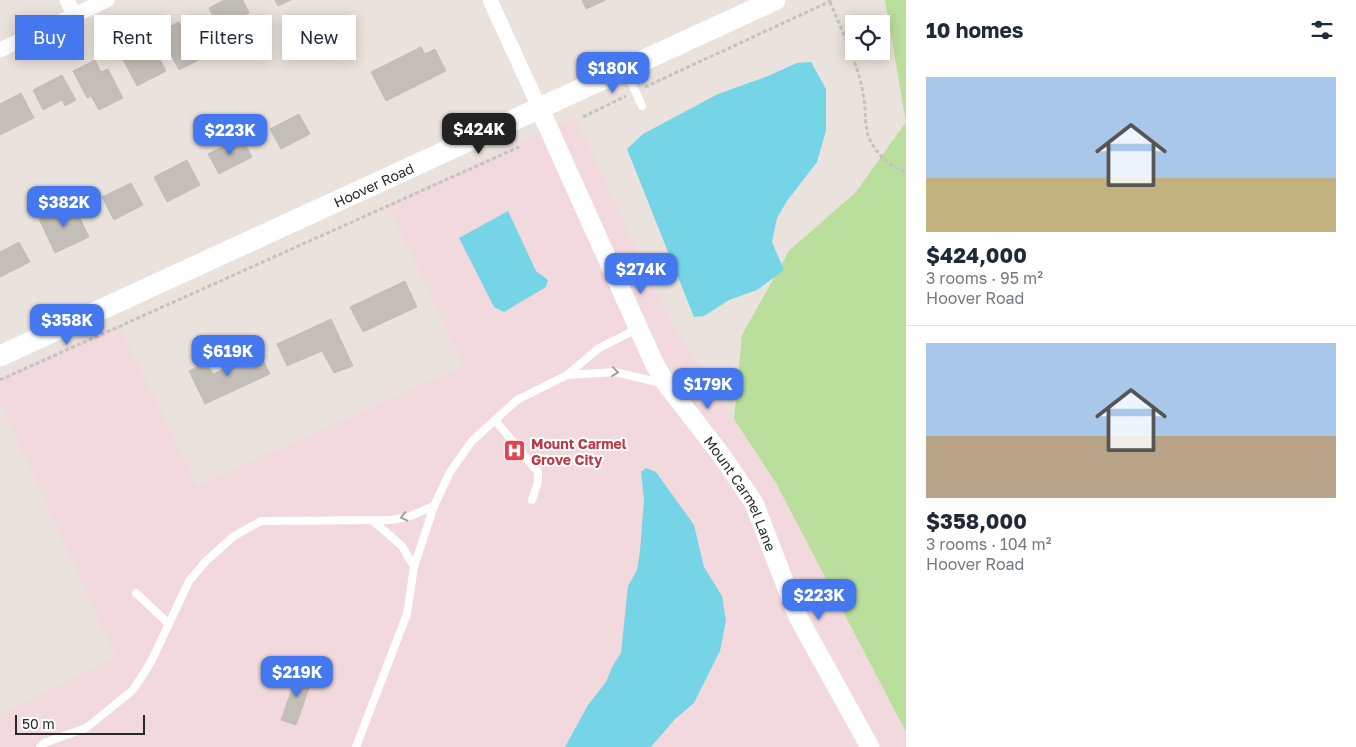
<!DOCTYPE html>
<html lang="en">
<head>
<meta charset="utf-8">
<style>
  body { margin:0; font-family:"Golos Text",sans-serif; background:#f6f6f7; color:#1f2937; height:100vh; display:flex; flex-direction:column; font-size:19px; white-space:nowrap }
  * { box-sizing:border-box; margin:0 }
  p { font-size:16px; color:#747a83 }
  .icon { flex:none; width:28px; height:28px; fill:none; stroke:currentColor; stroke-width:2; stroke-linecap:round; stroke-linejoin:round }
  .map { position:relative; flex:1; overflow:hidden }
  .side { display:flex; flex-direction:column; background:#fff; width:450px }
  .side>* { flex:none }
  .top-card { position:absolute; left:15px; top:15px; width:475px; height:45px; display:flex; gap:10px }
  .fabs { position:absolute; left:845px; top:15px; display:grid; gap:10px }
  .fabs a { display:grid; place-items:center; width:45px; height:45px; border-radius:0px; background:#fff; box-shadow:0 2px 12px #0003; font-size:25px }
  .scale { position:absolute; left:15px; bottom:12px; width:130px; box-sizing:border-box; padding-left:5px; border:2px solid #292929; border-top:0; font-size:14px; line-height:18px; white-space:nowrap; color:#292929; -webkit-text-stroke:4px #fff; paint-order:stroke }
  .price { position:absolute; translate:-50% -42px; padding:0 11px; border-radius:10px; background:#4578ee; color:#fff; font-size:16px; line-height:32px; filter:drop-shadow(0 1px 2px #0008) }
  .price::after { content:''; position:absolute; left:50%; top:30px; width:15px; height:11px; margin-left:-8px; background:inherit; clip-path:polygon(0 0,100% 0,50% 100%) }
  .price.current { background:#222; color:#fff }
  ul { padding:0; list-style:none }
  li { display:grid; align-content:center; gap:10px; height:265px; padding:0 20px }
  li+li { border-top:1px solid #e0e1e3 }
  li span { display:grid; place-items:center; height:155px; border-radius:0px; color:#555 }
  li>.icon { margin-inline-start:auto }
  span .icon { width:90px; height:90px; fill:#fffc; stroke-width:1 }
  li b { font-size:21px }
  h2 { display:flex; justify-content:space-between; align-items:center; height:60px; padding:0 20px; font-size:21px }
  .pill { padding:0 18px; border-radius:0px; background:#fff; box-shadow:0 2px 12px #0003; font-size:18px; line-height:45px }
  .pill.current { background:#4578ee; color:#fff }
  main { display:flex; flex:1; min-height:0 }
  .map>svg:first-child { display:block }
  .medical { fill:#f1d9dd }
  .green { fill:#bade9b }
  .water { fill:#75d5e7 }
  .building { fill:#c3beb7; stroke:#c6beb6 }
  .lines { fill:none; stroke-linecap:round; stroke-linejoin:round }
  .path { stroke:#c3c3c3; stroke-width:3; stroke-dasharray:4 2.5; stroke-linecap:butt }
  .service { stroke:#fff; stroke-width:8 }
  .minor { stroke:#fff; stroke-width:15 }
  .tertiary { stroke:#fff; stroke-width:19 }
  .secondary { stroke:#fff; stroke-width:21 }
  .oneway { stroke:#9f9f9f }
  .labels { text-anchor:middle; dominant-baseline:central; stroke-width:4; stroke-linejoin:round; paint-order:stroke }
  .street-label { font-size:14px; fill:#292929; stroke:#fff }
  .health-label { font-size:14px; font-weight:bold; fill:#be3a42; stroke:#fff; text-anchor:start }
</style>
</head>
<body>
<main>
<div class="map">
<svg width="906" height="747" viewBox="0 0 906 747">
  <rect width="100%" height="100%" fill="#eae2dc"/>
  <path class="medical" d="M575,117L671,323L776,483L906,732V747H0V715L116,657L0,402V377L118,324L197,486L464,366L388,205Z"/>
  <path class="green" d="M885,0H906V732L776,483L734,419L742,335L789,251L856,192L906,122Z"/>
  <g class="water">
    <path d="M811,62L826,89V131L817,162L787,201L777,218L772,242L784,270L757,290L729,300L704,316L694,317L627,149L643,134L718,94L768,76L797,63Z"/>
    <path d="M508,211L536,271L548,280L546,287L504,312L494,307L459,238Z"/>
    <path d="M646,468L656,472L694,525L704,567L722,596L726,621L720,651L694,703L675,719L651,747H565L588,705L606,682L612,667L621,653L628,586L637,570L640,551L644,500L641,472Z"/>
  </g>
  <g class="building">
    <path d="M224,0H243L249,13L219,28L209,8Z"/>
    <path d="M275,0H291L278,6Z"/>
    <path d="M582,0H606L586,9Z"/>
    <path d="M179,22L185,34L203,25L216,51L179,70L159,32Z"/>
    <path d="M136,43L142,56L155,50L166,71L137,86L119,52Z"/>
    <path d="M421,47L425,54L435,49L446,71L386,101L371,72Z"/>
    <path d="M95,60L101,72L108,69L123,98L99,110L91,96L87,98L73,71Z"/>
    <path d="M62,75L76,100L65,106L62,100L43,110L33,90Z"/>
    <path d="M21,93L34,118L0,135V104Z"/>
    <path d="M299,114L310,134L281,149L270,129Z"/>
    <path d="M241,137L252,157L219,174L208,154Z"/>
    <path d="M187,160L200,185L167,202L154,177Z"/>
    <path d="M131,183L143,205L114,220L102,197Z"/>
    <path d="M73,203L89,237L55,253L39,219Z"/>
    <path d="M19,242L30,262L0,277V252Z"/>
    <path d="M405,281L417,307L363,332L350,307Z"/>
    <path d="M331,319L353,366L334,373L322,351L287,366L277,344Z"/>
    <path d="M259,352L270,374L205,404L189,371L207,362L213,374Z"/>
    <path d="M298,672L313,677L296,725L281,720Z"/>
  </g>
  <g class="lines">
    <g class="path">
      <path d="M830,2C842,31 857,61 863,93C867,109 863,128 871,142C879,156 891,168 906,172"/>
      <path d="M645,87L833,0"/>
      <path d="M583,117L626,96"/>
      <path d="M0,380L519,147"/>
    </g>
    <g class="service">
      <path d="M625,69L642,106"/>
      <path d="M567,375L599,348L637,329"/>
      <path d="M495,420L538,472V482L532,500"/>
      <path d="M373,521L402,546L414,567"/>
      <path d="M136,593L169,624"/>
      <path d="M40,747L44,743L86,728L133,690L151,662L189,581L206,561L234,536L261,521L391,520L408,517L434,506"/>
      <path d="M356,747L407,614L414,567L434,506L450,472L472,441L517,400L567,375L615,372L661,383"/>
    </g>
    <g class="minor">
      <path d="M67,0L74,15"/>
      <path d="M490,0L539,107"/>
      <path d="M0,50L107,0"/>
    </g>
    <path class="tertiary" id="s1" d="M539,107L655,365L667,385L722,456L754,503L798,617L870,747"/>
    <path class="secondary" id="s2" d="M0,356L775,0"/>
  </g>
  <defs><path id="oneway-chevron" d="M-2-3.5L2.5 0L-2 3.5" fill="none" stroke-width="1.6" stroke-linecap="round" stroke-linejoin="round" transform="scale(1.25)"/></defs>
  <g class="oneway">
    <use href="#oneway-chevron" transform="translate(615 372) rotate(7)"/>
    <use href="#oneway-chevron" transform="translate(404 517) rotate(167)"/>
  </g>
  <defs>
    <symbol id="hospital-square" viewBox="-11 -11 22 22"><rect x="-9" y="-9" width="18" height="18" rx="4" fill="#e0444e" stroke="#fff"/><path d="M-5-5h3v3.5h4V-5h3V5h-3V1.5h-4V5h-3Z" fill="#fff"/></symbol>
  </defs>
  <g fill-rule="evenodd">
    <use href="#hospital-square" x="502" y="438" width="25" height="25"/>
  </g>
  <g class="labels">
    <g class="street-label">
      <text stroke="none"><textPath href="#s2" startOffset="411">Hoover Road</textPath></text>
      <text stroke="none"><textPath href="#s1" startOffset="438">Mount Carmel Lane</textPath></text>
    </g>
    <g class="health-label">
      <text x="531" y="443">Mount Carmel<tspan x="531" dy="16">Grove City</tspan></text>
    </g>
  </g>
</svg>
<div class="fabs">
<a><svg class="icon" aria-label="locate" viewBox="0 0 24 24"><circle cx="12" cy="12" r="6"/><path d="M12 2v4M12 18v4M2 12h4M18 12h4"/></svg></a>
</div>
<div class="scale">50 m</div>
<b class="price" style="left:613px;top:94px">$180K</b>
<b class="price current" style="left:479px;top:155px">$424K</b>
<b class="price" style="left:230px;top:156px">$223K</b>
<b class="price" style="left:64px;top:228px">$382K</b>
<b class="price" style="left:641px;top:295px">$274K</b>
<b class="price" style="left:67px;top:346px">$358K</b>
<b class="price" style="left:228px;top:377px">$619K</b>
<b class="price" style="left:708px;top:410px">$179K</b>
<b class="price" style="left:819px;top:621px">$223K</b>
<b class="price" style="left:297px;top:698px">$219K</b>
<div class="top-card">
<a class="pill current">Buy</a>
<a class="pill">Rent</a>
<a class="pill">Filters</a>
<a class="pill">New</a>
</div>
</div>
<section class="side">
<h2>10 homes<svg class="icon" aria-label="filters" viewBox="0 0 24 24"><path d="M4 7h16M4 17h16"/><circle cx="9" cy="7" r="2"/><circle cx="15" cy="17" r="2"/></svg></h2>
<ul>
<li><span style="background:linear-gradient(#a9c7e8 65%,#c2b280 0)"><svg class="icon" aria-label="home" viewBox="0 0 24 24"><path d="M3 11l9-7 9 7M6 9v11h12V9"/></svg></span><div><b>$424,000</b><p>3 rooms · 95 m²</p><p>Hoover Road</p></div></li>
<li><span style="background:linear-gradient(#a9c7e8 60%,#b9a48a 0)"><svg class="icon" aria-label="home" viewBox="0 0 24 24"><path d="M3 11l9-7 9 7M6 9v11h12V9"/></svg></span><div><b>$358,000</b><p>3 rooms · 104 m²</p><p>Hoover Road</p></div></li>
</ul>
</section>
</main>
</body>
</html>
